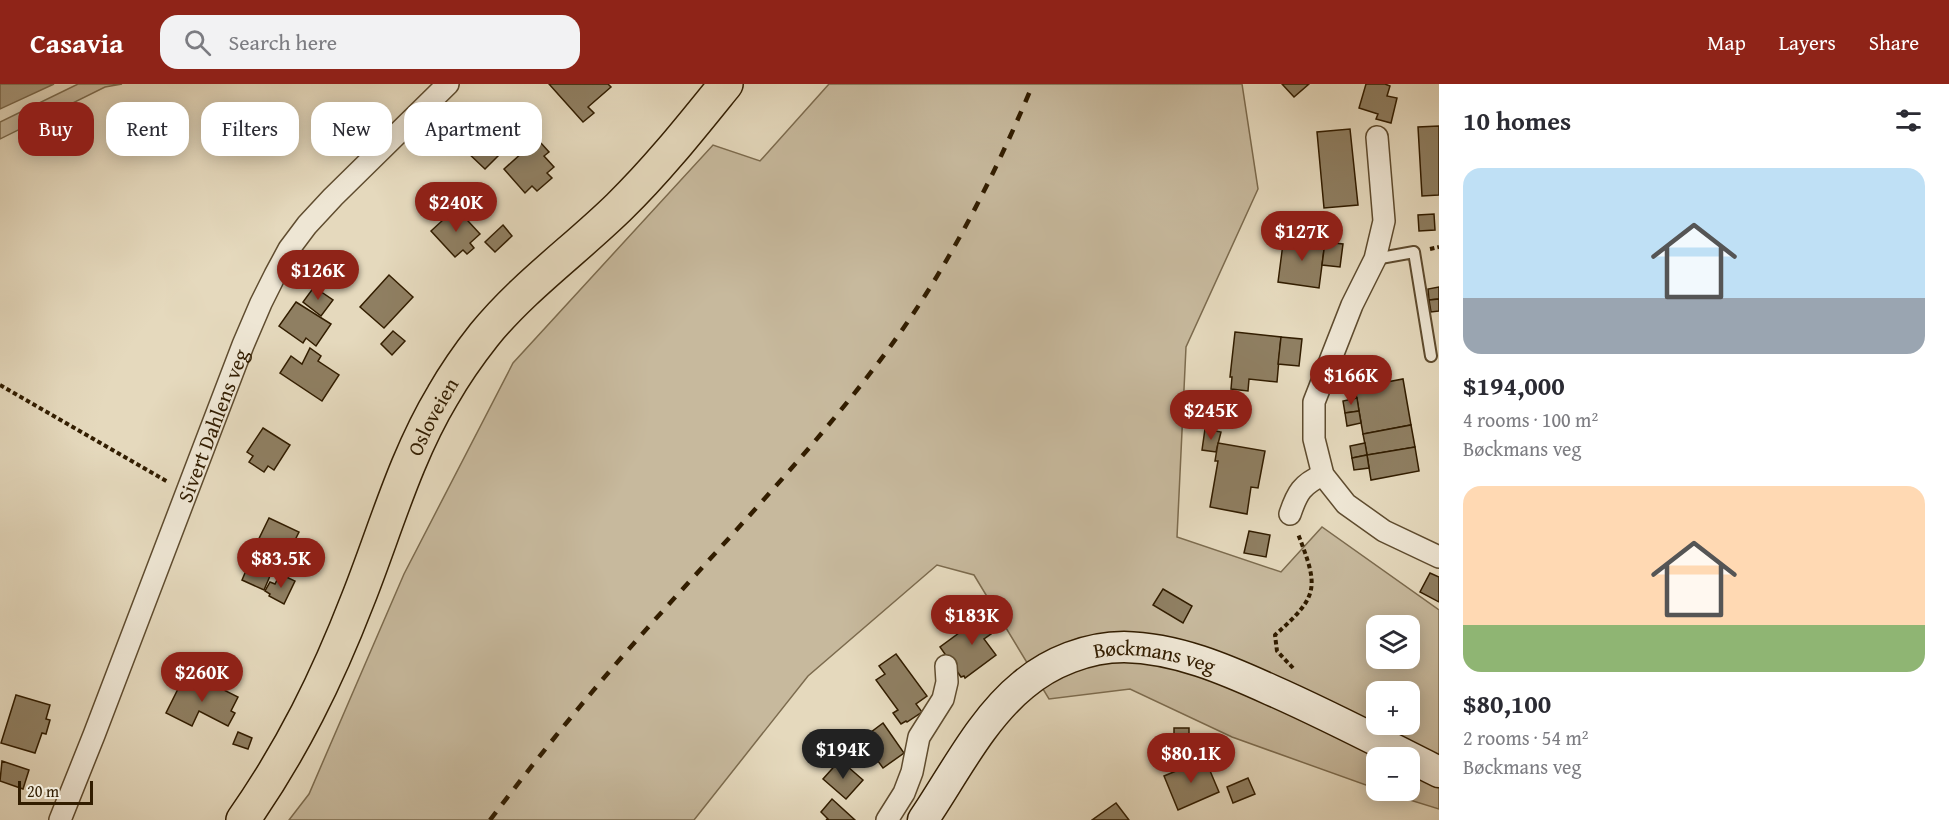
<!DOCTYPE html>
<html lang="en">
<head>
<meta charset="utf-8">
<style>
  body { margin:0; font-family:"Gentium Book Plus",serif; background:#f2f2f3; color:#2b2b33; height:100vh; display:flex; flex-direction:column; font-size:22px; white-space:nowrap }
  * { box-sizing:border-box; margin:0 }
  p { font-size:20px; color:#7c7c81 }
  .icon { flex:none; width:33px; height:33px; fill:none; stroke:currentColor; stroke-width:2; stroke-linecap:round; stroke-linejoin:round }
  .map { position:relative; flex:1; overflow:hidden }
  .panel { display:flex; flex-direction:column; background:#fff; width:510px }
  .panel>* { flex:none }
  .hud { position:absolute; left:18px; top:18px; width:570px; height:54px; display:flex; gap:12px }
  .buttons { position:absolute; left:1366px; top:531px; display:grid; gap:12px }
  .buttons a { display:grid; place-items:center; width:54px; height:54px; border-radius:12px; background:#fff; box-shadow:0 3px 15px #0003; font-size:30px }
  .scale { position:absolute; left:18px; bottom:15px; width:75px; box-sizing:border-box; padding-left:6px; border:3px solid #321d00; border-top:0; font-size:16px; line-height:21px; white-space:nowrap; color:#321d00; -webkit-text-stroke:4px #eee6d4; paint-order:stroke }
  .price { position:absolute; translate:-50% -51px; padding:0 14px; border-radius:21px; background:#8f2418; color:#fff; font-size:20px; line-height:39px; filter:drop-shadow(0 2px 3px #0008) }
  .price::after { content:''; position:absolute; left:50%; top:36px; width:18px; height:14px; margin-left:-9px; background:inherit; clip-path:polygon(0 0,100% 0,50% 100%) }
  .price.current { background:#222; color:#fff }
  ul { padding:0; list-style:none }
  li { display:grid; align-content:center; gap:12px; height:318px; padding:0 24px }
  li span { display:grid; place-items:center; height:186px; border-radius:18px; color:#555 }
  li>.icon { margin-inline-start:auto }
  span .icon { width:108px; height:108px; fill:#fffc; stroke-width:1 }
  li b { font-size:26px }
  h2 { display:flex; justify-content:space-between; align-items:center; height:72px; padding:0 24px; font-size:26px }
  .chip { padding:0 21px; border-radius:18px; background:#fff; box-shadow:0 3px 15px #0003; font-size:21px; line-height:54px }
  .chip.current { background:#8f2418; color:#fff }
  header { display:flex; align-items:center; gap:36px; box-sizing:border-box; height:84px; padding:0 30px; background:#8f2418; color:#fff }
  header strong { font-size:28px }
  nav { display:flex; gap:33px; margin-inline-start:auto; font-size:21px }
  .search { width:420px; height:54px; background:#f2f2f3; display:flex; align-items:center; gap:15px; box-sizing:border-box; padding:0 21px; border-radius:18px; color:#7c7c81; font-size:22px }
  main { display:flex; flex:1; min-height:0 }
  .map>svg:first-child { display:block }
  .green { fill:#c7b99d; stroke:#7c6b4e; stroke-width:1.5; fill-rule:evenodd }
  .water { fill:#a8997d; stroke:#79674b; stroke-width:1.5 }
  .building { fill:#8f7f62; stroke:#321d00; stroke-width:1.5 }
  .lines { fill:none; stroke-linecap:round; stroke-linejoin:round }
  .lane-casing { stroke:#5f4c2f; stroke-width:14 }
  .street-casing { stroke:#5f4c2f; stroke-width:24 }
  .secondary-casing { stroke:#321d00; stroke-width:33 }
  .highway-casing { stroke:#321d00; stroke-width:36 }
  .path { stroke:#321d00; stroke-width:4; stroke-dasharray:4.5 3; stroke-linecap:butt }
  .lane { stroke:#eee6d4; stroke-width:10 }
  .street { stroke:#eee6d4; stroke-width:21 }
  .secondary { stroke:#eee6d4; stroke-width:30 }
  .highway { stroke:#e5d9bd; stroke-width:33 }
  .rail { stroke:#321d00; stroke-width:4.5; stroke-dasharray:10 10; stroke-linecap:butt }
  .labels { text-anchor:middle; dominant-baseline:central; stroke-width:5; stroke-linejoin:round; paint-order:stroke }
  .street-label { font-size:21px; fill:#321d00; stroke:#eee6d4 }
</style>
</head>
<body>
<header>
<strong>Casavia</strong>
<div class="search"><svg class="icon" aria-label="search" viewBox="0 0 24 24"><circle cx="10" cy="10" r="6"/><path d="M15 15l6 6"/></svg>Search here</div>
<nav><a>Map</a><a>Layers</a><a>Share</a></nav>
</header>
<main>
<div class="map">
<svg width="1439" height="736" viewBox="0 0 1439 736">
  <rect width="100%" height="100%" fill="#e5d9bd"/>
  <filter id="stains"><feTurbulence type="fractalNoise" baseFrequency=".00333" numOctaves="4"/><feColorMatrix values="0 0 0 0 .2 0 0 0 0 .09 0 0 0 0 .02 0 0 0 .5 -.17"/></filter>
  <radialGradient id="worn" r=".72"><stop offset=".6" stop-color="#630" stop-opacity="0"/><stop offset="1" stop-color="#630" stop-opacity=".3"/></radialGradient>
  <g class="green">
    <path d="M78,0H122L105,3L0,55V38Z"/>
    <path d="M829,0H1242L1258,105L1186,263L1177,453L1281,488L1322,443L1439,526V725L1381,707L1410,706V674H1377V705L1232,653L1130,605L1049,615L974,491L937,481L808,592L694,736H289L309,710L404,490L513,279L713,61L760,77ZM1377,542H1410V574H1377ZM1377,608H1410V640H1377Z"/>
  </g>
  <path class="water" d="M0,0H54L0,25Z"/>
  <g class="building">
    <path d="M549,0H608L611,3L588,23L594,29L583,38Z"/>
    <path d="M1282,0H1309L1294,13Z"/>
    <path d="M1366,0H1385L1390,2L1387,12L1397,14L1391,39L1376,35L1378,30L1359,24Z"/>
    <path d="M457,33L465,41L452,56L443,48Z"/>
    <path d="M1439,42V111L1422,112L1418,43Z"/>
    <path d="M1350,45L1358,121L1324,124L1317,48Z"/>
    <path d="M480,52L499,71L485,85L466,67Z"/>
    <path d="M540,58L549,68L544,72L554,83L547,89L552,94L537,107L532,102L525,109L504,85L533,59L535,62Z"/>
    <path d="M456,124L480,150L470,159L474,164L467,170L463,166L455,173L431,147Z"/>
    <path d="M1434,130L1435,146L1419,147L1418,131Z"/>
    <path d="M503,141L512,152L495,168L485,158Z"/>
    <path d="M1284,152L1325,158L1319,204L1278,198Z"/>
    <path d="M1325,158L1343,160L1340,183L1322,181Z"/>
    <path d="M389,191L413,213L384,244L360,223Z"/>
    <path d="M314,203L333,216L321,232L303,218Z"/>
    <path d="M1439,203V215L1429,216L1428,205Z"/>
    <path d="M1439,215V227L1431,228L1429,216Z"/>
    <path d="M296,218L331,240L316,262L306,254L303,259L279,242Z"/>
    <path d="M393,247L405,257L392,271L381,260Z"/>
    <path d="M1235,248L1281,253L1277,298L1249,295L1248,307L1231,305L1232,293H1230Z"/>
    <path d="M1281,253L1302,255L1299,282L1278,280Z"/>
    <path d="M310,264L321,272L318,277L339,291L322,317L280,289L291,272L302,280Z"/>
    <path d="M1403,295L1411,341L1363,350L1355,304Z"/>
    <path d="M1357,314L1359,327L1345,329L1343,317Z"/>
    <path d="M1359,327L1361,339L1347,342L1345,329Z"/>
    <path d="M1411,341L1415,363L1367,371L1363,350Z"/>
    <path d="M263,344L290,361L274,386L268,382L264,388L249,378L253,372L247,368Z"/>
    <path d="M1205,345L1221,348L1216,368L1202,366Z"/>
    <path d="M1218,359L1265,367L1258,404L1251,403L1247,430L1210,423L1218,377H1215Z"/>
    <path d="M1365,359L1367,371L1352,374L1350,362Z"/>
    <path d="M1415,363L1419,387L1371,396L1367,371Z"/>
    <path d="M1367,371L1369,384L1354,386L1352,374Z"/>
    <path d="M269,434L299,448L292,462L295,464L289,476L286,475L280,487L250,473Z"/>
    <path d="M1249,447L1270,451L1266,473L1244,469Z"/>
    <path d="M248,482L270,492L264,506L242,496Z"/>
    <path d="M1430,489L1439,493V518L1420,508Z"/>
    <path d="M280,490L295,497L284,520L269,512L270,510L265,507L270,498L275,500Z"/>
    <path d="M1163,505L1192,522L1183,539L1153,521Z"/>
    <path d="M989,527L1001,543L984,555L996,571L965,594L964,592L961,593L940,563Z"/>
    <path d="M896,570L927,612L916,620L922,628L907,638L906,637L901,640L893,629L898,626L876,596L885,590L879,582Z"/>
    <path d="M196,592L238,613L231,627L235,629L228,642L199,627L192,642L166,629L180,601L189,605Z"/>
    <path d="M16,611L50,621L46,635L50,636L46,650L42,649L35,669L1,659Z"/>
    <path d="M883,639L904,669L883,684L862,655Z"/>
    <path d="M1174,644H1189V655L1174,656Z"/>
    <path d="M238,648L252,654L248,665L233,660Z"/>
    <path d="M1205,675L1219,708L1178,726L1164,692Z"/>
    <path d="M840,676L863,696L846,715L823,695Z"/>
    <path d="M2,677L29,686L23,705L0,697Z"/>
    <path d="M1248,694L1255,710L1233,719L1227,703Z"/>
    <path d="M832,715L855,736H826L828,735L821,728Z"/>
    <path d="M1116,719L1129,736H1092Z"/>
  </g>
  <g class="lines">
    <defs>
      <path id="lane" d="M1375,175L1414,168L1431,272"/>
      <g id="street">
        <path d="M1377,53L1384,137L1375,175L1352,221L1314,318V355L1323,391L1346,420L1384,447L1439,473"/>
        <path d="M1290,430C1297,409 1302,400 1323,391"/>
        <path id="s1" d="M60,736L94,651L243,261L261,219L275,191L289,165L307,141L333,113L448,0"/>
        <path d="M887,736L904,709L912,688L919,653L943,615L947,598L946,582"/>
      </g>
      <g id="secondary">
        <path id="s2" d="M923,736C953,692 981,635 1023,601C1050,578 1088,563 1124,563C1176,564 1225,585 1271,606C1328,631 1383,660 1439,688"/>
      </g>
      <g id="highway">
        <path id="s3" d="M243,736C292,666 327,595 358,515C385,447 405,374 443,311C455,290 469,270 484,251C523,203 575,166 619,123C658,85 692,42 726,0"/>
      </g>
    </defs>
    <use href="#lane" class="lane-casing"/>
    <use href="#street" class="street-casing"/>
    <use href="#secondary" class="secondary-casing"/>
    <use href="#highway" class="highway-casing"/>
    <g class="path">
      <path d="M1430,165L1439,163"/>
      <path d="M0,301L168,398"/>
      <path d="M1293,584L1277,567L1275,551C1319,512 1319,504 1298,450"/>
    </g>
    <use href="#lane" class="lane"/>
    <use href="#street" class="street"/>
    <use href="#secondary" class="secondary"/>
    <use href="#highway" class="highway"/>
    <path class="rail" d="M490,736C532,681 575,627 621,574C710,472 806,376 887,267C947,186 994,93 1033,0"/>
  </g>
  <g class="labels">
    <g class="street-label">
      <text stroke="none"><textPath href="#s3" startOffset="447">Osloveien</textPath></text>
      <text stroke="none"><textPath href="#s1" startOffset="423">Sivert Dahlens veg</textPath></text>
      <text stroke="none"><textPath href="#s2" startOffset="310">Bøckmans veg</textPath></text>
    </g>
  </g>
  <rect width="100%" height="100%" filter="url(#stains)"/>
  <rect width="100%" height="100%" fill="url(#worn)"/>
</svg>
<div class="buttons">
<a><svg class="icon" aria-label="layers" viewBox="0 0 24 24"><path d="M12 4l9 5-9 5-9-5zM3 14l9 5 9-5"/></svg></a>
<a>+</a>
<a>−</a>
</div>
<div class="scale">20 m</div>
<b class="price" style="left:456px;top:149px">$240K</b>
<b class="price" style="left:1302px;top:178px">$127K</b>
<b class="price" style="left:318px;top:217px">$126K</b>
<b class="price" style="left:1351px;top:322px">$166K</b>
<b class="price" style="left:1211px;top:357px">$245K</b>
<b class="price" style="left:281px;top:505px">$83.5K</b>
<b class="price" style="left:972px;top:562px">$183K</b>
<b class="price" style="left:202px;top:619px">$260K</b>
<b class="price current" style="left:843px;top:696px">$194K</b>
<b class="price" style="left:1191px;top:700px">$80.1K</b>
<div class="hud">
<a class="chip current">Buy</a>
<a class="chip">Rent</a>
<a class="chip">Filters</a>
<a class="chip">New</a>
<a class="chip">Apartment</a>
</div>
</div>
<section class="panel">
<h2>10 homes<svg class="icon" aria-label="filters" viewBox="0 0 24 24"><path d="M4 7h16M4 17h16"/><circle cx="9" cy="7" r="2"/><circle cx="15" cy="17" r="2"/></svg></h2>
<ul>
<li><span style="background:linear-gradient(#bfe0f5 70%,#9aa5b1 0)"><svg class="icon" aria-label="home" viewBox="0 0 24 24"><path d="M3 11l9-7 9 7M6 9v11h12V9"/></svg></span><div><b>$194,000</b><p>4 rooms · 100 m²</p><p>Bøckmans veg</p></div></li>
<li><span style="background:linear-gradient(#ffd9b3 75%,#8fb573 0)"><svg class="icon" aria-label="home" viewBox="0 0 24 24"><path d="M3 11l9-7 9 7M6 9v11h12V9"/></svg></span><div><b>$80,100</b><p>2 rooms · 54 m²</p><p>Bøckmans veg</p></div></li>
</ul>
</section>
</main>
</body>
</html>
